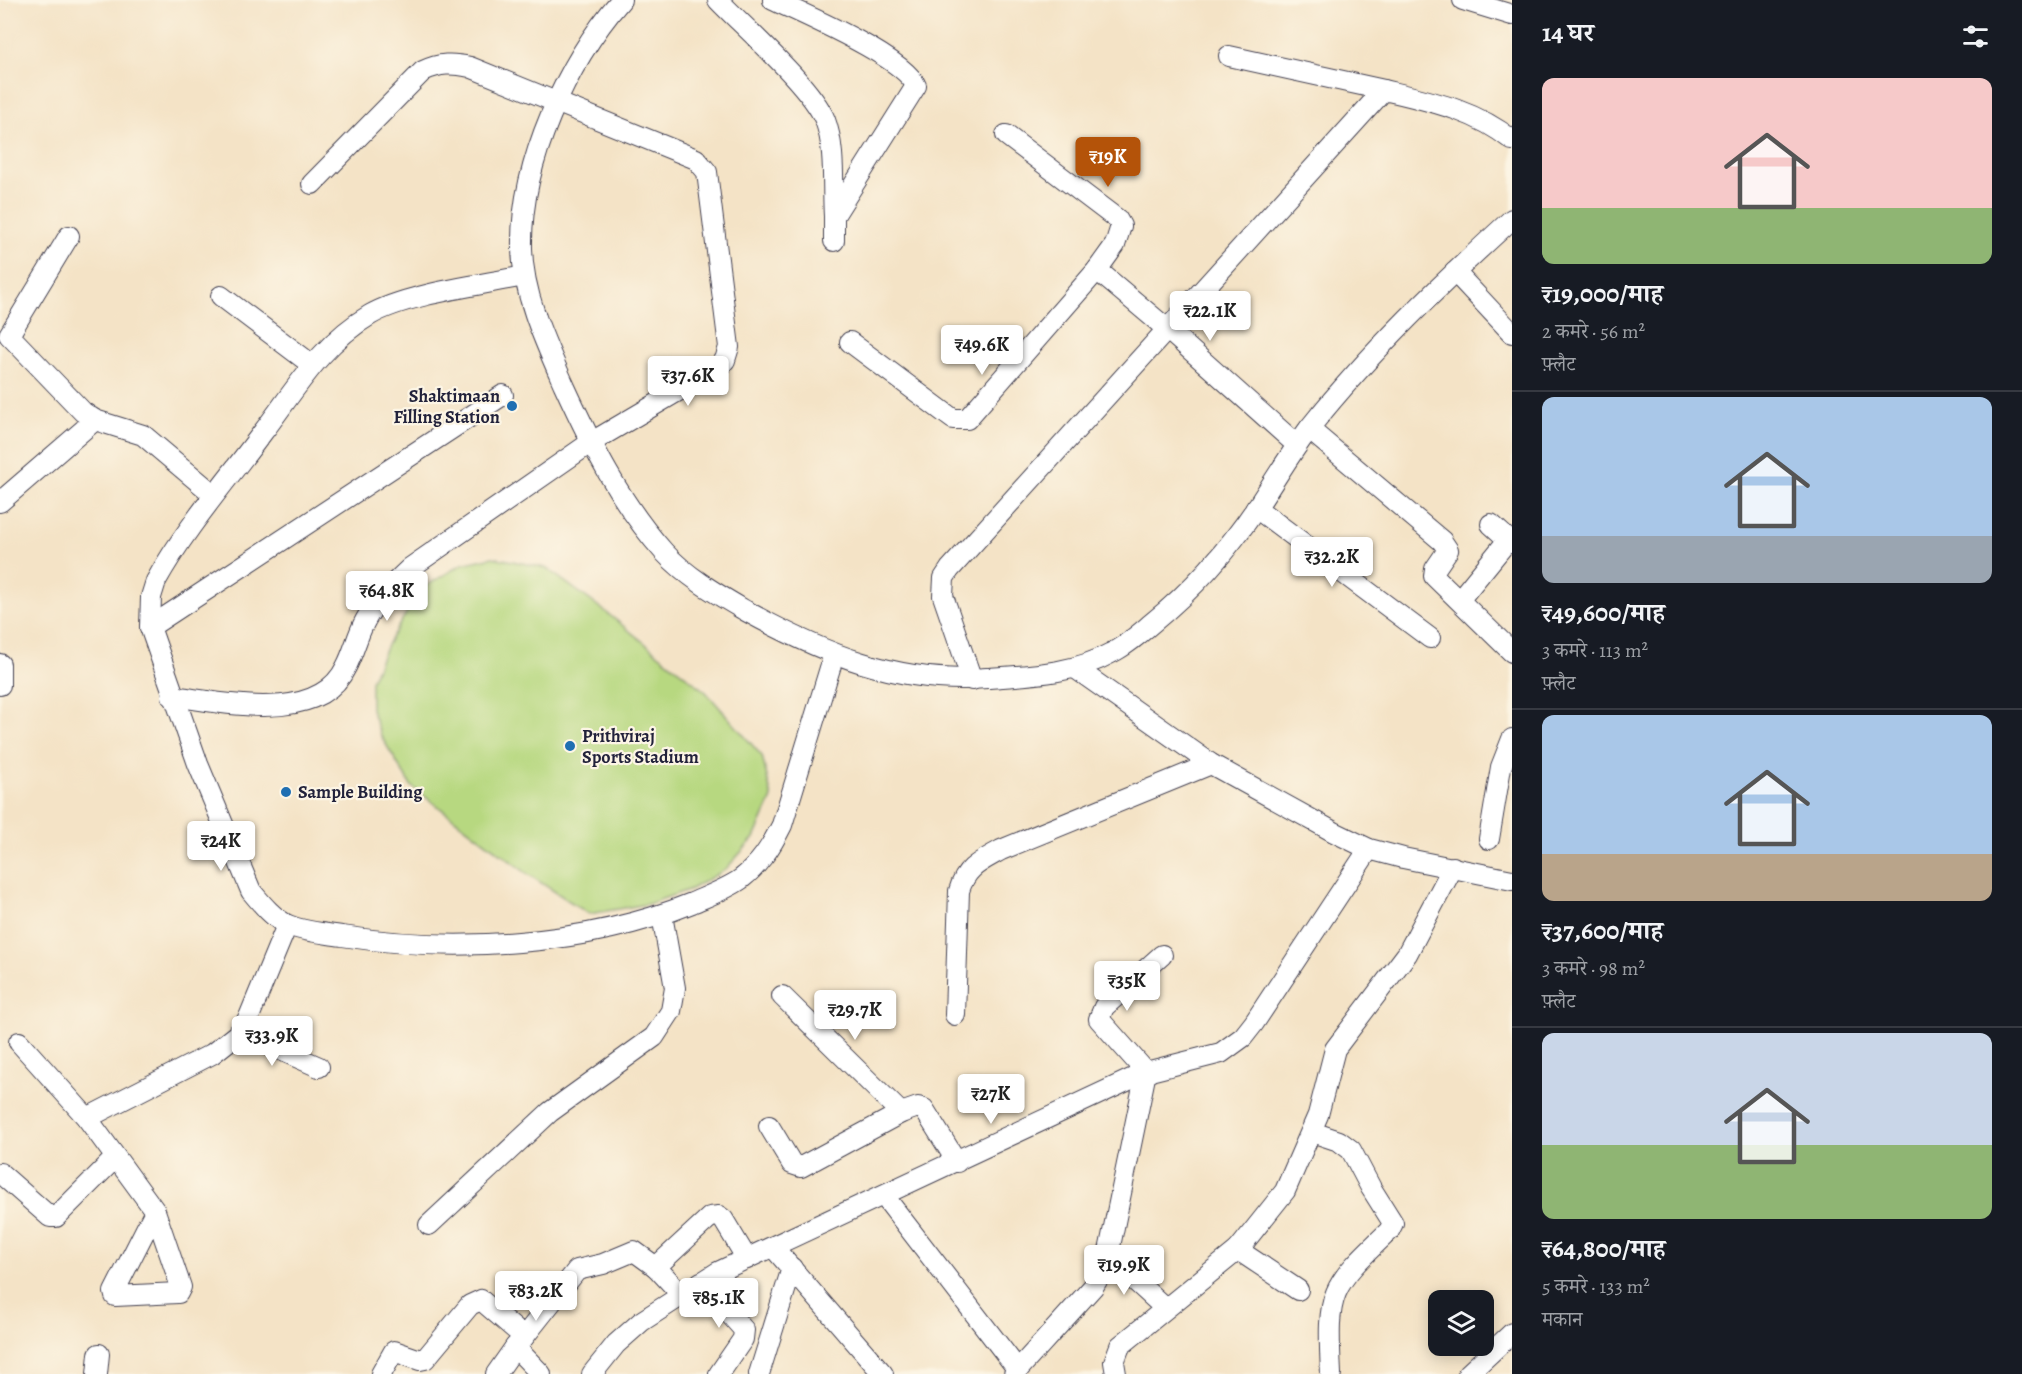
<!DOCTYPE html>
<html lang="hi">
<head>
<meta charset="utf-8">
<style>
  body { margin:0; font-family:Alegreya,"Noto Serif Devanagari",serif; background:#242831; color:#f1f3f6; height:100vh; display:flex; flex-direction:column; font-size:22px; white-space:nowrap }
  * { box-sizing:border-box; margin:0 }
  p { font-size:20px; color:#9ea1a6 }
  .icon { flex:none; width:33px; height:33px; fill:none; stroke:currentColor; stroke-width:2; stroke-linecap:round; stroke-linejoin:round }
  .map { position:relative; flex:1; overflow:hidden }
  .drawer { display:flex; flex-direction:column; background:#171b24; width:510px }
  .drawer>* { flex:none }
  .fabs { position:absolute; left:1428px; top:1290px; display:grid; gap:12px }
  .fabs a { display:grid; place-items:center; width:66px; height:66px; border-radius:12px; background:#171b24; box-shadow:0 3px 15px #0003; font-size:30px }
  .price { position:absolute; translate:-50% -51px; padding:0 14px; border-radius:6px; background:#fff; color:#222; font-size:20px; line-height:39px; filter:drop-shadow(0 2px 3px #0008) }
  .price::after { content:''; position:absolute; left:50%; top:36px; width:18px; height:14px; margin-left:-9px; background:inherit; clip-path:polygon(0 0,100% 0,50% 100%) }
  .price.on { background:#b45309; color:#fff }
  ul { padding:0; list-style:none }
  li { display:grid; align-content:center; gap:12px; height:318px; padding:0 30px }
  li+li { border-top:2px solid #363941 }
  li span { display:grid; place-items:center; height:186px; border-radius:12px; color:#555 }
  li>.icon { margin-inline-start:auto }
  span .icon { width:108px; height:108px; fill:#fffc; stroke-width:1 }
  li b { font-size:26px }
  h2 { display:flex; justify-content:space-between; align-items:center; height:72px; padding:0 30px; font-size:26px }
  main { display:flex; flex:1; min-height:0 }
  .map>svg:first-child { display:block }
  .green { fill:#b7d880; stroke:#6c7d5e; stroke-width:1.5 }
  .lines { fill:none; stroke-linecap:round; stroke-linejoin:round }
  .minor-casing { stroke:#423f50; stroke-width:22 }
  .minor { stroke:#fff; stroke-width:20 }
  .poi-dot { fill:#1f6fb2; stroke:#fcf5e5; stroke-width:2 }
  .labels { text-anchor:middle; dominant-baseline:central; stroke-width:4.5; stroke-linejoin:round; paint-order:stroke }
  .poi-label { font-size:18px; font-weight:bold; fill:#22223b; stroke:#fcf5e5; text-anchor:start }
</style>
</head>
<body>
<main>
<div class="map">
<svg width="1512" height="1374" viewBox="0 0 1512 1374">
  <rect width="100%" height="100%" fill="#fcf5e5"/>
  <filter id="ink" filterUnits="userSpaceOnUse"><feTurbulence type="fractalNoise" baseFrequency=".0167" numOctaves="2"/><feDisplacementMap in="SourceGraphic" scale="12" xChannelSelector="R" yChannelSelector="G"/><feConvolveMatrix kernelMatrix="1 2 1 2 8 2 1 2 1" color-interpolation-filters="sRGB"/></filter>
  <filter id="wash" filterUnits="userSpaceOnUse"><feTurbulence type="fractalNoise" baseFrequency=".008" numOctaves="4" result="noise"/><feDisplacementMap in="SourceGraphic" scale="24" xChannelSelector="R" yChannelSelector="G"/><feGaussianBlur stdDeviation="1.35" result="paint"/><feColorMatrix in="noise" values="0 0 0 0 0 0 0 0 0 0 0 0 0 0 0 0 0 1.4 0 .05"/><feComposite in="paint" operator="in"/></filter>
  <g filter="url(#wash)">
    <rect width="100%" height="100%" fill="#f4e3c6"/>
    <path class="green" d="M493,557L546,568L602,609L706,692L762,756L772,798L754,838L725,870L691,889L648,904L589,914L529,875L411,786L381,736L371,709V681L388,643L421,589L462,564Z"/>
  </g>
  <g filter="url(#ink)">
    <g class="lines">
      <defs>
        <g id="minor">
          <path d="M621,0C567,62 520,164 522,248C523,295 545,342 564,385C591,444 620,503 664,552C687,577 717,594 746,611C822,653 899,685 987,678C1029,675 1074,674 1111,653C1126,646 1139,634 1152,623C1194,589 1229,549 1259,504C1276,478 1292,451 1311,426C1371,351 1441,284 1512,219"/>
          <path d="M718,0C745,28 812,87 825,120C836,149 832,186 834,216"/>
          <path d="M773,0C804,14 905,58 916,86L834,216V241"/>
          <path d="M1463,0L1512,15"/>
          <path d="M1229,56L1384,90"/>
          <path d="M69,236L9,335L83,412L95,420L143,435L213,494"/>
          <path d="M1097,270L1167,329L1297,445"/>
          <path d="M1455,272L1512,333"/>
          <path d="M524,276C481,285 406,294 370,315C321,344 296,389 263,432C226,482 186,527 156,581L151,597L150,627L198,764L251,891C261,903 274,919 288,925C304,932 325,933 342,936C453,953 587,946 692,903C708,896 727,889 741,879C760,864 771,847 782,825L834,655"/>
          <path d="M221,296L311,364"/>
          <path d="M850,342L953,419H967L1097,270L1115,245L1121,226L1117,219L1006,135"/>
          <path d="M1309,429L1442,541L1448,550L1435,569L1434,576L1512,652"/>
          <path d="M0,502L95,420"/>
          <path d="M1256,508L1430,638"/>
          <path d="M1491,524L1512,543"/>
          <path d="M1460,599L1508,540"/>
          <path d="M150,627L503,395"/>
          <path d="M0,664V685"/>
          <path d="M1075,668L1211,764L1334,832L1369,849L1403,858L1512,880"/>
          <path d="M972,680L943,596L944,578L950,569L1384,90C1430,101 1475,110 1512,140"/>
          <path d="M172,696C222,702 318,726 346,667C354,652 357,636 365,621C376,600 393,584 410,568L590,443L719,367L725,360L729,347L707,172L696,159L470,67C452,63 440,63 423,71L312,184"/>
          <path d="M1489,839L1501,767L1512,739"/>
          <path d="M782,996L901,1113"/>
          <path d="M955,1015L959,891C966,867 980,862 1001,850L1211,764"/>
          <path d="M240,1032L319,1067"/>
          <path d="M19,1042L87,1118"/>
          <path d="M769,1126L792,1164L801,1167L901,1113L918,1107L924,1109L957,1162"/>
          <path d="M1312,1132L1339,1141L1351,1150L1371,1188L1393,1223L1389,1231C1329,1288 1327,1291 1331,1374"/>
          <path d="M0,1173L50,1217H56L115,1158"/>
          <path d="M884,1196L1018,1370"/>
          <path d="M155,1211L114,1292L115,1296L178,1293L181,1287L155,1211L87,1118L212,1054L240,1032L249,1017L287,925"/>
          <path d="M429,1225L550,1112L654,1037L671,1011L675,988L662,915"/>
          <path d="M773,1247L883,1374"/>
          <path d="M1108,1256L1165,1308"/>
          <path d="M701,1282L744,1330L743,1339L719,1374"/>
          <path d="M1298,1290L1238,1250L1285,1191L1318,1115L1335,1049L1407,954L1453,867"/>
          <path d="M681,1294L656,1267L710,1217L719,1216L723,1219L747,1259"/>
          <path d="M524,1337L577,1270L603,1264L634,1251L656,1267"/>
          <path d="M97,1374L99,1354"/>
          <path d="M381,1374L394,1351L420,1360L425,1359L470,1305L481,1300L524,1337L515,1347L541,1374"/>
          <path d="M496,1374L515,1347"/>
          <path d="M592,1374L616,1344L642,1321L718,1272L1146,1072L1221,1053L1243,1037L1254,1023L1369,849"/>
          <path d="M759,1374L792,1268"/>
          <path d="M1014,1374L1093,1287L1102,1272L1108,1256L1146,1072L1099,1019L1104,1007L1162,955"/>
          <path d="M1116,1374L1114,1362L1120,1346L1238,1250"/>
          <path d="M1468,1374L1512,1333"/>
        </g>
      </defs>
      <use href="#minor" class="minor-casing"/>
      <use href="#minor" class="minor"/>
    </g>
  </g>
  <g class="poi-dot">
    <circle cx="512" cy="406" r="6"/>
    <circle cx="570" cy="746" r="6"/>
    <circle cx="286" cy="792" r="6"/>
  </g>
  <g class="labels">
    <g class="poi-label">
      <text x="500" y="396" text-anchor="end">Shaktimaan<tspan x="500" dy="21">Filling Station</tspan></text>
      <text x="582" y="736">Prithviraj<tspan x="582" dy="21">Sports Stadium</tspan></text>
      <text x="298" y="792">Sample Building</text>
    </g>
  </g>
</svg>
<div class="fabs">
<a><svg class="icon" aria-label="layers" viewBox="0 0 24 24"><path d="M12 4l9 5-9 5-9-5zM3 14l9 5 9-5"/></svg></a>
</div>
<b class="price on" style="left:1108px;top:188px">₹19K</b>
<b class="price" style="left:1210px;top:342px">₹22.1K</b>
<b class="price" style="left:982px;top:376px">₹49.6K</b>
<b class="price" style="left:688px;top:407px">₹37.6K</b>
<b class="price" style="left:1332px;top:588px">₹32.2K</b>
<b class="price" style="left:387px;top:622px">₹64.8K</b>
<b class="price" style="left:221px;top:872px">₹24K</b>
<b class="price" style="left:1127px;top:1012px">₹35K</b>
<b class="price" style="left:855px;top:1041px">₹29.7K</b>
<b class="price" style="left:272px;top:1067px">₹33.9K</b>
<b class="price" style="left:991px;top:1125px">₹27K</b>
<b class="price" style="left:1124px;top:1296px">₹19.9K</b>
<b class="price" style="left:536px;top:1322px">₹83.2K</b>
<b class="price" style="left:719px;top:1329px">₹85.1K</b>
</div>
<section class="drawer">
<h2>14 घर<svg class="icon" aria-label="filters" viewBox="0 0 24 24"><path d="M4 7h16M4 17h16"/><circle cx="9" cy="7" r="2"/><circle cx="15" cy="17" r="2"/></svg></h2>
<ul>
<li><span style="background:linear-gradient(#f6c9c9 70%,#8fb573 0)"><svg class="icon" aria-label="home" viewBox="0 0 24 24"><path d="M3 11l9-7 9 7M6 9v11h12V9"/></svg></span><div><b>₹19,000/माह</b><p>2 कमरे · 56 m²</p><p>फ़्लैट</p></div></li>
<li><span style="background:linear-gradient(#a9c7e8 75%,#9aa5b1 0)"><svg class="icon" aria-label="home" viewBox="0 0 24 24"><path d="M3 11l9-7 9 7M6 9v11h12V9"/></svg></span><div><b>₹49,600/माह</b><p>3 कमरे · 113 m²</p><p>फ़्लैट</p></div></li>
<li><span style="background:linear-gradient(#a9c7e8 75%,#b9a48a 0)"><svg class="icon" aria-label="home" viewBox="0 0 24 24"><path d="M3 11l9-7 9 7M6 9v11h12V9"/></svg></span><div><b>₹37,600/माह</b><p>3 कमरे · 98 m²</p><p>फ़्लैट</p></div></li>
<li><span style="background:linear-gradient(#c9d6e8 60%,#8fb573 0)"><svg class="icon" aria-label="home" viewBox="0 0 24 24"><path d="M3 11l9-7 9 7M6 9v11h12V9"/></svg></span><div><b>₹64,800/माह</b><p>5 कमरे · 133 m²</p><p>मकान</p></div></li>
</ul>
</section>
</main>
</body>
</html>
